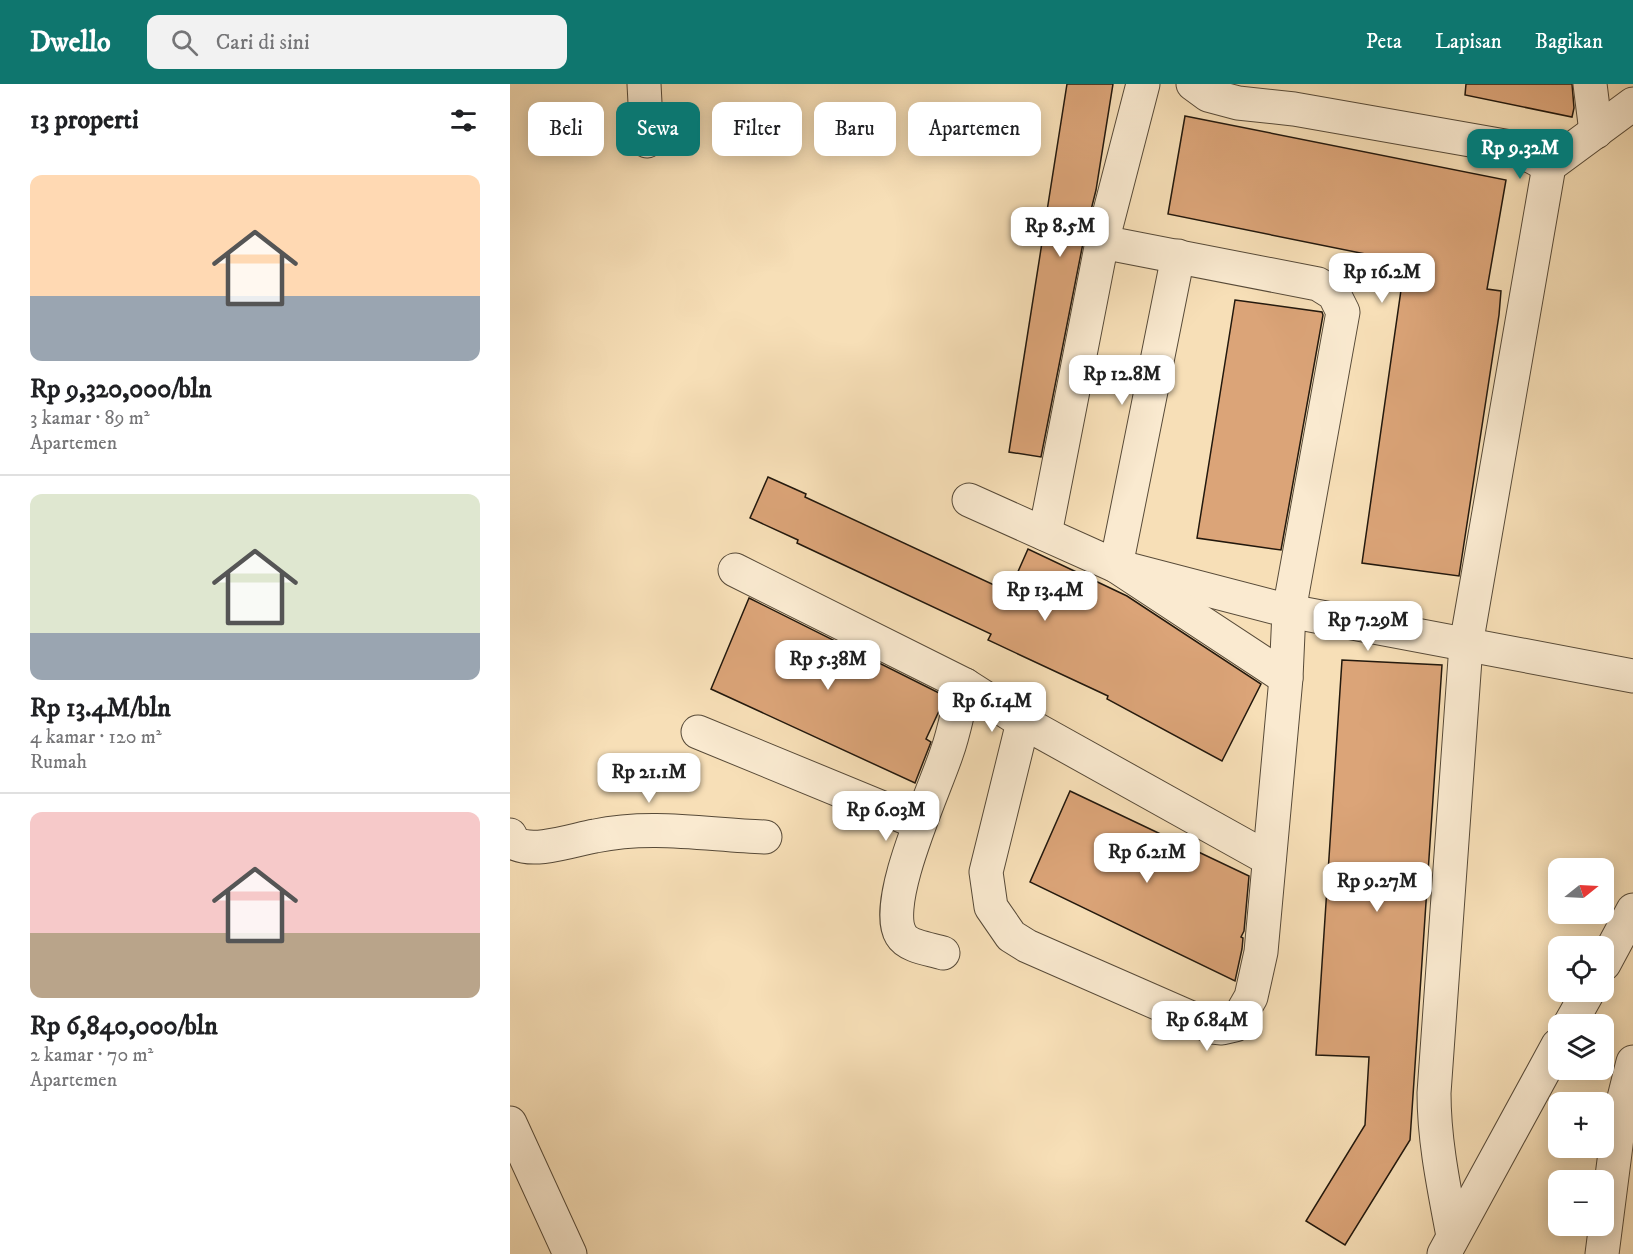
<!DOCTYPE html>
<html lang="id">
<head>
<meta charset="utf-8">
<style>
  body { margin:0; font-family:"IM FELL DW Pica",serif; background:#f2f2f2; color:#202124; height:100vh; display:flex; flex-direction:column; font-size:22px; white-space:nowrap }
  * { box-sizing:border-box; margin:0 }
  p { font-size:20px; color:#757577 }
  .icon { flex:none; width:33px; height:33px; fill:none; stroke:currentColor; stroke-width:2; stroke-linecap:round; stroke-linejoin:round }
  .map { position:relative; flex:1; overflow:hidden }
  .panel { display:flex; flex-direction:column; background:#fff; width:510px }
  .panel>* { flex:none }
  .guide { position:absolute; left:18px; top:18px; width:570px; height:54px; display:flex; gap:12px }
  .needle { width:39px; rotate:72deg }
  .buttons { position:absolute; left:1038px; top:774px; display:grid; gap:12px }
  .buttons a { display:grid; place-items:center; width:66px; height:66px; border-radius:12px; background:#fff; box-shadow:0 3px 15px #0003; font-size:30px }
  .price { position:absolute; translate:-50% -51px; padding:0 14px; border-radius:12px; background:#fff; color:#222; font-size:20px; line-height:39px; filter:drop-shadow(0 2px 3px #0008) }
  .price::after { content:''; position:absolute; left:50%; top:36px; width:18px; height:14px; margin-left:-9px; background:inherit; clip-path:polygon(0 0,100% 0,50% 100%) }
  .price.current { background:#0f766e; color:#fff }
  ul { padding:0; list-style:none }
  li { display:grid; align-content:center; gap:12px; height:318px; padding:0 30px }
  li+li { border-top:2px solid #e0e0e0 }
  li span { display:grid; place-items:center; height:186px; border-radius:12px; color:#555 }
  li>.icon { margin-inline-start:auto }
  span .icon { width:108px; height:108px; fill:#fffc; stroke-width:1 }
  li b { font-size:26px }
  h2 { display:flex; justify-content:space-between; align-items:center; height:72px; padding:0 30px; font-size:26px }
  .chip { padding:0 21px; border-radius:12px; background:#fff; box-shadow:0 3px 15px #0003; font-size:21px; line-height:54px }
  .chip.current { background:#0f766e; color:#fff }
  header { display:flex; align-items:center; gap:36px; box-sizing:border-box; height:84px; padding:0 30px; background:#0f766e; color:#fff }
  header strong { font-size:28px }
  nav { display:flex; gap:33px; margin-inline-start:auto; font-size:21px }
  .search { width:420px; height:54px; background:#f2f2f2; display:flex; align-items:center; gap:15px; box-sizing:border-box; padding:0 21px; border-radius:12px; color:#757577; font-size:22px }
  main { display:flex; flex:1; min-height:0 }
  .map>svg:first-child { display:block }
  .building { fill:#dba478; stroke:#22180d; stroke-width:1.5 }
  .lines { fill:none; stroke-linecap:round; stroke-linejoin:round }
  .minor-casing { stroke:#574a38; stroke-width:35 }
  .tertiary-casing { stroke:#574a38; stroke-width:35 }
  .minor { stroke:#faead0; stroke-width:33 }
  .tertiary { stroke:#faead0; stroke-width:33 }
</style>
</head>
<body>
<header>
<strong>Dwello</strong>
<div class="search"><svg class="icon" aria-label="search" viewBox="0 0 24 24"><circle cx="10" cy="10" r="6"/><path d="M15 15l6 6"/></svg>Cari di sini</div>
<nav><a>Peta</a><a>Lapisan</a><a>Bagikan</a></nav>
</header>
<main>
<section class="panel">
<h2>13 properti<svg class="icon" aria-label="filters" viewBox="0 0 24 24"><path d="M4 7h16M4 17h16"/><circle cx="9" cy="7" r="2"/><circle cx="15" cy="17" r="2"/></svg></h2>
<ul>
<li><span style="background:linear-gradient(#ffd9b3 65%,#9aa5b1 0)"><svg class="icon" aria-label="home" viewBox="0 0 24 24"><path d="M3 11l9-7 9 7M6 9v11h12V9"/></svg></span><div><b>Rp 9,320,000/bln</b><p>3 kamar · 89 m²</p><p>Apartemen</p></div></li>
<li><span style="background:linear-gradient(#dfe7d0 75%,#9aa5b1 0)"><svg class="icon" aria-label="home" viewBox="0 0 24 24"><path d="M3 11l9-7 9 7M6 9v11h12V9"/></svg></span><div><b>Rp 13.4M/bln</b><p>4 kamar · 120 m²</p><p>Rumah</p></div></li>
<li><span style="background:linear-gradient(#f6c9c9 65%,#b9a48a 0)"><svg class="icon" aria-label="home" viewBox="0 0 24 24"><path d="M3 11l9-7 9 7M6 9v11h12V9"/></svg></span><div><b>Rp 6,840,000/bln</b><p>2 kamar · 70 m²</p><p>Apartemen</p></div></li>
</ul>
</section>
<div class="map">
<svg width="1123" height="1170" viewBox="0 0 1123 1170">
  <rect width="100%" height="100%" fill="#f7dfb7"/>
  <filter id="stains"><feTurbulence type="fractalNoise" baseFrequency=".00333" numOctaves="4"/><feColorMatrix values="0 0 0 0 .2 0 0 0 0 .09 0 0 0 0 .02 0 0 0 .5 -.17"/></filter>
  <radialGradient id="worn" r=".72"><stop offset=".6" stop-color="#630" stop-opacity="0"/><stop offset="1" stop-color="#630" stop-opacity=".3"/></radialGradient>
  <g class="building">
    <path d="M557,0H603L586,106L574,154L531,373L499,368Z"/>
    <path d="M956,0H1062L1064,24L1062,33L955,11Z"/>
    <path d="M675,32L996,96L977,205L991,207L989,231L949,492L852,479L895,178L658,130Z"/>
    <path d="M725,216L812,228L813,231L771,466L687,454Z"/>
    <path d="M258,393L296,410L295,413L499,508L518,465L617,512L751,600L712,677L597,615L598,612L478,556L481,550L287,459L288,456L240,434Z"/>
    <path d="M239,514L433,611L429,627L416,655L421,658L405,699L201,605Z"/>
    <path d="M832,576L932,581L900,1056L835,1161L796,1137L855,1041L859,973L806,971Z"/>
    <path d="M560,707L739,792L734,847L731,853L733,854L732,865L725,897L520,798Z"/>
  </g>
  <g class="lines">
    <defs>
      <g id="minor">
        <path d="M134,0L137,57"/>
        <path d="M683,0L698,11L728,19L784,25L1006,64L1039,82"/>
        <path d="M1080,0L1086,48"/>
        <path d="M668,172L606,482L779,527L1123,592"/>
        <path d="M459,416L606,482L776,594"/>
        <path d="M535,450L592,158L633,0"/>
        <path d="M225,486L455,601L513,638L759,775"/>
        <path d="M513,638L476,788L481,823L501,852L517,862L702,943L712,944L725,941L741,913L751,868L776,594L779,527L833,228L824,210L808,200L592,158"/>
        <path d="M188,648L409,739"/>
        <path d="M0,751L4,759C24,770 63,756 85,752C142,740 198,751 255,753"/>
        <path d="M433,869C421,865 398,863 391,851C371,819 426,703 437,668C445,646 448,623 455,601"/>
        <path d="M0,1039L60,1170"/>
        <path d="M943,1152C934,1104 924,1057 924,1009L956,561L1039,82L1123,20"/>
        <path d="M1092,1170L1110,1030L1123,978"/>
      </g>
      <g id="tertiary">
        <path d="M1094,880L1123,826"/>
        <path d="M1060,940L1078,908"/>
        <path d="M934,1170L1048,961"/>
      </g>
    </defs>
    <use href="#minor" class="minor-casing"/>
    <use href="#tertiary" class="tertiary-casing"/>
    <use href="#minor" class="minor"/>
    <use href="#tertiary" class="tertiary"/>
  </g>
  <rect width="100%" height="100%" filter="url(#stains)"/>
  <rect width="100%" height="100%" fill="url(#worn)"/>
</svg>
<div class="buttons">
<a><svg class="needle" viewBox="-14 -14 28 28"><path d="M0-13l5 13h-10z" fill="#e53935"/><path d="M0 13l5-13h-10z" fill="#757577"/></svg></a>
<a><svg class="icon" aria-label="locate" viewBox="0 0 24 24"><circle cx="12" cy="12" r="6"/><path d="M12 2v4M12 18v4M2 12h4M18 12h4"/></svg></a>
<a><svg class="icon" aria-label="layers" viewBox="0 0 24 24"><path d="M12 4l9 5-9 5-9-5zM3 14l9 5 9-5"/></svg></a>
<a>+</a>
<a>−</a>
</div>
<b class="price current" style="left:1010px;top:96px">Rp 9.32M</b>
<b class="price" style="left:550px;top:174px">Rp 8.5M</b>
<b class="price" style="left:872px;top:220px">Rp 16.2M</b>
<b class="price" style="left:612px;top:322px">Rp 12.8M</b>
<b class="price" style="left:535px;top:538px">Rp 13.4M</b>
<b class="price" style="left:858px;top:568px">Rp 7.29M</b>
<b class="price" style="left:318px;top:607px">Rp 5.38M</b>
<b class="price" style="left:482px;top:649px">Rp 6.14M</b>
<b class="price" style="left:139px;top:720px">Rp 21.1M</b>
<b class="price" style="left:376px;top:758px">Rp 6.03M</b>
<b class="price" style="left:637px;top:800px">Rp 6.21M</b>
<b class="price" style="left:867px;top:829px">Rp 9.27M</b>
<b class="price" style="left:697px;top:968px">Rp 6.84M</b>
<div class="guide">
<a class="chip">Beli</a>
<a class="chip current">Sewa</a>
<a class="chip">Filter</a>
<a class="chip">Baru</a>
<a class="chip">Apartemen</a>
</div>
</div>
</main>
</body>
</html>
